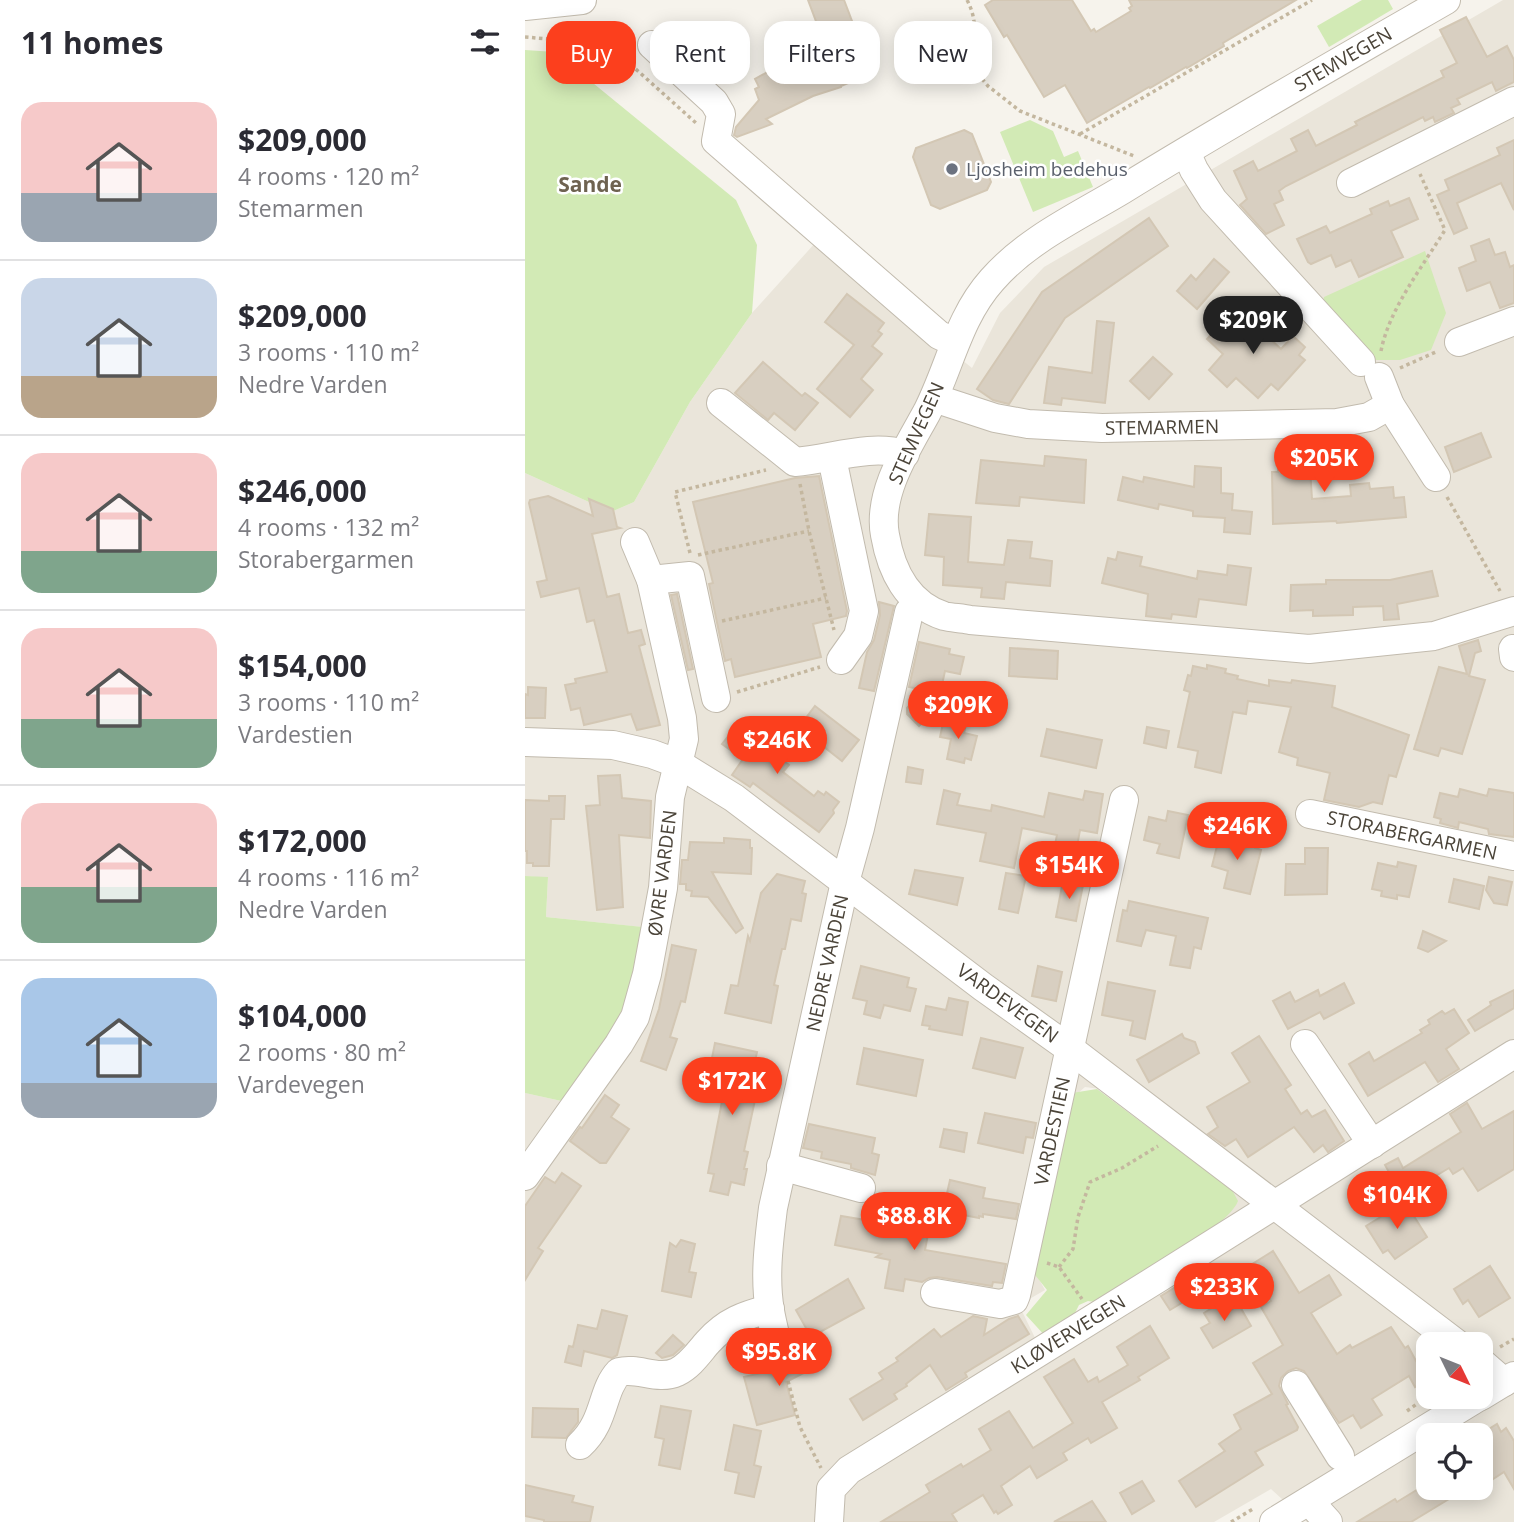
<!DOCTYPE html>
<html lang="en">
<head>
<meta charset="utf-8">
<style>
  body { margin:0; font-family:"Open Sans",sans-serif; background:#f2f2f3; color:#2b2b33; height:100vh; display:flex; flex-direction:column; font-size:26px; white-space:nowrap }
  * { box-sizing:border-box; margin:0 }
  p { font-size:23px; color:#7c7c81 }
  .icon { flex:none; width:38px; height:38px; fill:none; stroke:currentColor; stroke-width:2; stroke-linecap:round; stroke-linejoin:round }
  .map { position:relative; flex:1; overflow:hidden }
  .sheet { display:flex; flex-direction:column; background:#fff; width:525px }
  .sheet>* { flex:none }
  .guide { position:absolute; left:21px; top:21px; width:665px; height:63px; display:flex; gap:14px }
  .needle { width:46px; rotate:133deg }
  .buttons { position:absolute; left:891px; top:1332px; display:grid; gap:14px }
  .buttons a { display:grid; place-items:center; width:77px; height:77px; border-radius:14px; background:#fff; box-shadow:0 4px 18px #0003; font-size:35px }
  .price { position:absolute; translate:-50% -60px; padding:0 16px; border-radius:24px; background:#fc3f1d; color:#fff; font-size:23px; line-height:46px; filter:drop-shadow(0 2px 4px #0008) }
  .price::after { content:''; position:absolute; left:50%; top:42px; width:21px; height:16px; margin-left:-10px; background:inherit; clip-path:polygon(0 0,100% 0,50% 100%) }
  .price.active { background:#222; color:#fff }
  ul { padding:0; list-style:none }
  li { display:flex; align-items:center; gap:21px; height:175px; padding:0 21px }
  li+li { border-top:2px solid #e1e1e2 }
  li span { display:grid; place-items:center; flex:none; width:196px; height:140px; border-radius:21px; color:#555 }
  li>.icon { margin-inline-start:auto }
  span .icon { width:84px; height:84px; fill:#fffc; stroke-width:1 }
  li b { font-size:30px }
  h2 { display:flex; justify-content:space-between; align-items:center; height:84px; padding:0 21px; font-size:30px }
  .pill { padding:0 24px; border-radius:21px; background:#fff; box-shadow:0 4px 18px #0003; font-size:24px; line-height:63px }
  .pill.active { background:#fc3f1d; color:#fff }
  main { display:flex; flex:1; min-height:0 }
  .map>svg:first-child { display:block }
  .residential { fill:#eae5da; fill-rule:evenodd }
  .green { fill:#d2eab5 }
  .building { fill:#d8cfc1; stroke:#d3c7b4; stroke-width:2 }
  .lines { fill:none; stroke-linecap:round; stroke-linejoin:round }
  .minor-casing { stroke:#c2bbae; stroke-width:30 }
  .path { stroke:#c4b79f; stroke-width:3.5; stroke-dasharray:3.5 3.5; stroke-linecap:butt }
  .minor { stroke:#fff; stroke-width:28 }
  .worship-dot { fill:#6b7280; stroke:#fff; stroke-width:2.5 }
  .labels { text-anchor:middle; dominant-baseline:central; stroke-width:5; stroke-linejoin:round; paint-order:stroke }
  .street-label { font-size:19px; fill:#4b4439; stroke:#fff }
  .worship-label { font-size:19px; fill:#5b616d; stroke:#fff; text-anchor:start }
  .neighbourhood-label { font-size:21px; font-weight:bold; fill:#6e6250; stroke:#fff }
</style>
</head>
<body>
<main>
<section class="sheet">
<h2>11 homes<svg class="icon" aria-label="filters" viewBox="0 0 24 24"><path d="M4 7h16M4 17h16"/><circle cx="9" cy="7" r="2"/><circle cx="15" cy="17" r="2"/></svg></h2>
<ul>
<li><span style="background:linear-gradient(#f6c9c9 65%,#9aa5b1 0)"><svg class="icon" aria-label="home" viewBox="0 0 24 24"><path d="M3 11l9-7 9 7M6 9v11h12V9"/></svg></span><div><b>$209,000</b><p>4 rooms · 120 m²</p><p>Stemarmen</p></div></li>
<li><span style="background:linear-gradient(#c9d6e8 70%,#b9a48a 0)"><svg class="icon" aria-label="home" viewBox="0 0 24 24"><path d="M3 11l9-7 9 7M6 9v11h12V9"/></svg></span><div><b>$209,000</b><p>3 rooms · 110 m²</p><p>Nedre Varden</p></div></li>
<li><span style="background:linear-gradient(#f6c9c9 70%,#7fa58c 0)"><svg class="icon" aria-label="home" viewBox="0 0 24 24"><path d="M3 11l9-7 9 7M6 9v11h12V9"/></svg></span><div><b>$246,000</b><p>4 rooms · 132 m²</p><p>Storabergarmen</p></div></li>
<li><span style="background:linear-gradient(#f6c9c9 65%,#7fa58c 0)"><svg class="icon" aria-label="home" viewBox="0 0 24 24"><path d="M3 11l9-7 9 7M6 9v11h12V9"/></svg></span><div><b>$154,000</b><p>3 rooms · 110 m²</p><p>Vardestien</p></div></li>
<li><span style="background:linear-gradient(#f6c9c9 60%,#7fa58c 0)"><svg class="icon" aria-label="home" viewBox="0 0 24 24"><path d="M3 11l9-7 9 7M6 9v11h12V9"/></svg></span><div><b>$172,000</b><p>4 rooms · 116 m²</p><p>Nedre Varden</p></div></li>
<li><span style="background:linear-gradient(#a9c7e8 75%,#9aa5b1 0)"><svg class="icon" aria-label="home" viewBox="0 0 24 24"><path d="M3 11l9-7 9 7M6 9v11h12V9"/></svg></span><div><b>$104,000</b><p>2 rooms · 80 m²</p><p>Vardevegen</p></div></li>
</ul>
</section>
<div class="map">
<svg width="989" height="1522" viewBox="0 0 989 1522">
  <rect width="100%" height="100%" fill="#f6f3ec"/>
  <path class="residential" d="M978,0H989V1522H782L746,1489L689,1522H0V1093L41,1102L117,927L21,917L23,878L0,876V473L86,512L109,502L165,402L227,313L291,242L447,368L475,313L519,267ZM560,1087L575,1089L705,1187L709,1195L576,1305L512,1342L494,1305L520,1290L505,1263L544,1101ZM903,1344H956V1396H903ZM903,1435H956V1488H903Z"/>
  <g class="green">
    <path d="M837,0H863L868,9L804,47L792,26Z"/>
    <path d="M0,50L30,52L211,200L232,245L227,313L165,402L109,502L86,512L0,473Z"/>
    <path d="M505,120L528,131L539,157L553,151L568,187L508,212L475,132Z"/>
    <path d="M900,251L921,313L906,350L875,360H839L797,308L799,297Z"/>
    <path d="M0,876L23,877L21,917L118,927L98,1015L41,1102L0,1093Z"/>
    <path d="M572,1089L707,1190L713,1201C703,1228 603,1285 575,1303L563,1301L554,1305L544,1325L521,1337L501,1315L522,1290L503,1266L547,1093Z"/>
  </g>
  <g class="building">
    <path d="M283,0H319L338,50L331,53L340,76L316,86V87L288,96L241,119L247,124L212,137L209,135L211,127L234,100L230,89L234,87L230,79L246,70L245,67L295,32Z"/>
    <path d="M468,0H547L566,31L569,29L571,32L606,11L604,8L607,6L604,0H771L698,43L699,46L662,68L661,67L625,88L624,87L562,123L540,85L519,97L482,35L479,37L460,5Z"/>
    <path d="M941,17L962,57L982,46L989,60V82L971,91L967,82L932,99L935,104L926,108L929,113L910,122L908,117L900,121L898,117L761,186L754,191L758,200L749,204L759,225L741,234L715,205L722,199L709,171L728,161L733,171L772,151L766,139L783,130L791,146L832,125L830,122L919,77L916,71L932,63L915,30Z"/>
    <path d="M439,130L447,134L466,182L462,190L415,209L406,205L388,157L391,148Z"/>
    <path d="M989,140V210L976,183L932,203L942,228L929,234L912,195L924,190L920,180L975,155L972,148Z"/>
    <path d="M884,198L893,219L866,231L878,257L834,277L826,260L811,267L806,255L786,264L783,262L772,239L801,226L805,233L847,214L845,209L863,201L865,206Z"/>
    <path d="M624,218L643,246L540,318L484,404L468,400L452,389L517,292Z"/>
    <path d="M964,239L970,255L980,252L985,267L989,265V303L975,308L965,282L942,291L934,268L951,261L946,246Z"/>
    <path d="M689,259L704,272L672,309L652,291L666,275L671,280Z"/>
    <path d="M322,294L359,323L353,331L357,334L347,346L357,354L336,379L348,390L325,417L292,389L329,345L300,322Z"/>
    <path d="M711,308L756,349L768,336L780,347L774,355L780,360L753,390L746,384L733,398L711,378L702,387L684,370L698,354L682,339Z"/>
    <path d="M572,321L589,323L580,403L537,398L536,405L519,403L524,367L567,373Z"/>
    <path d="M628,357L647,374L624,399L605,381Z"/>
    <path d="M238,362L277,396L280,393L293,403L270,430L249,413L243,420L210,393Z"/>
    <path d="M956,433L966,457L929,472L920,447Z"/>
    <path d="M791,442L792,468H785L787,499L826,496L825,485L844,483L845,489L868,487L869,498L879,497L881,517L812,523L811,521L748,524L747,472H753V450H763V443Z"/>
    <path d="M520,456L561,460L559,503L495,497L494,506L451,503L456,460L519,466Z"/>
    <path d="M670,466L696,468V493L708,494L707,510L727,512L725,534L699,532L700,518L668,516V511L634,504L633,509L593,500L598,477L618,482L619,477L669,487Z"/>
    <path d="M294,476L322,611L321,616L288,624L296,657L210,677L206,659L200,661L184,584L188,583L168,502L270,478Z"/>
    <path d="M23,496L68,516L64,499L88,509L92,527L95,528L67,534L82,597L94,594L103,633L116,630L120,644L114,646L135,725L112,730L106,714L59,725L55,708L46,710L40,685L51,683L50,679L82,672L69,620L62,622L54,588L16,597L12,582L22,580L4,503L5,500Z"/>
    <path d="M404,514L446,517L443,562L479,565L483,540L507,542L505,558L527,561L525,586L481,582L479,599L456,597L457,588L418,585L419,557L400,555Z"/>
    <path d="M593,552L617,557L615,566L672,579L673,571L702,575L703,565L726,568L721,605L674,599L671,617L647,614L646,619L621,616L623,594L577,583L583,558L591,560Z"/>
    <path d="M907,571L913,596L872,604L874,619L859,620L858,606L828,607V615L788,616V610L765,611L766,585L801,584V580H865Z"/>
    <path d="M152,594L168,669L163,670L146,595Z"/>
    <path d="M354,602L369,606L349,691L334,688L342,652L349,640L355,615Z"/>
    <path d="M953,640L956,651L950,653L944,676L960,680L937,754L916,748L913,756L889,749L914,667L942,674L934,646Z"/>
    <path d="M394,642L425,649L424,654L439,657L435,674L420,671L412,707L394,726L382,714V708L399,690L384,687Z"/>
    <path d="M485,648L533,651L532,679L484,676Z"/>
    <path d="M682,665L701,669L700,673L713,676L712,679L744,686V680L766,683L767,680L810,686L807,707L884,735L871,777L864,775L857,804L848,802L834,807L799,800L805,773L772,765L773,758L754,752L766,707L723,701L721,714L708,712L696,773L670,767L673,751L653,747L665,692L659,690L663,675L666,676L668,666L682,669Z"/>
    <path d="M3,687L21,688L20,718H0V694L3,695Z"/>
    <path d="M290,706L334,740L317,761L274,727Z"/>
    <path d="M419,719L441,724L439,733L452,736L446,760L440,758L439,763L422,759L426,739L415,737Z"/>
    <path d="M213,724L232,739L241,727L261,742L251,755L264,765L258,772L289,796L293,791L299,795L301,792L314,802L308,810L309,813L294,832L228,783L225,787L207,775L218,759L197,744Z"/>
    <path d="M622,727L644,731L641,748L619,743Z"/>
    <path d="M522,729L577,740L571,768L516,756Z"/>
    <path d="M383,767L398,770L396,784L381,782Z"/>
    <path d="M95,775L97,798L126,801L125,838L94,835L98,907L72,910L61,806L75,805L73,776Z"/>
    <path d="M935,789L962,796L964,789L989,793V837L964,834L963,829L934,822L933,828L915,823L916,819L909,817L915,793L933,797Z"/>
    <path d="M419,790L435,794L432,805L466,811L467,805L519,817L524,793L558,800L560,791L578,794L572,833L555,830L547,873L525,868L532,835L497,828L489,868L455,861L461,833L412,824Z"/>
    <path d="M24,796H40L39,819H26L24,866H8V863H2V851H0V800L24,801Z"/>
    <path d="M643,811L663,815L654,858L632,853L635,844L619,840L624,817L641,821Z"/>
    <path d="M695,834L731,843L730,848L736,850L725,894L699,888L703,871L687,866Z"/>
    <path d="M199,838L225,840V848H227L226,874L187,872L218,928L211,933L183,897L166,896L167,891L161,890V884H155L157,860H163L165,842L199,843Z"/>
    <path d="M780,848H803L802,894L760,895L761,864H780Z"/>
    <path d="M873,862L891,866L884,897L872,895V899L856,896L857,891L847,889L853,863L872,867Z"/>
    <path d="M390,870L438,878L432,905L384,894Z"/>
    <path d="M481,873L501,876L493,913L474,909Z"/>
    <path d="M252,874L280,881L277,893L281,894L276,921L266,919L260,949H257L249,985L253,986L246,1023L200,1013L206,985L213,986L223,936L225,941L236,893Z"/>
    <path d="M964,877L987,882L982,905L969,903L961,890Z"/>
    <path d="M929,879L959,886L954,909L924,902Z"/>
    <path d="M538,881L558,885L551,921L531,917Z"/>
    <path d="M604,901L683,918L676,949L669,947L665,968L645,965L651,936L621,930L616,946L592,941L598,910L602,911Z"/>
    <path d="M898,931L921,941L903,952L893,948Z"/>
    <path d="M147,945L171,950L160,1002L156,1001L145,1037L152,1039L141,1070L116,1061L134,1009Z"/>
    <path d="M336,966L384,978L382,987L391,989L385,1011L359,1005L355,1018L339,1014L342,1001L328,998Z"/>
    <path d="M513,966L537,972L531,1001L507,996Z"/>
    <path d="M583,982L630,991L620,1039L605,1035L608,1021L577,1015Z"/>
    <path d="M819,983L829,1003L799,1019L795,1012L763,1029L748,1001L765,992L770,1002L793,990L795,996Z"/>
    <path d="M989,990V1008L950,1031L943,1020L966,1005L965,1002Z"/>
    <path d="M424,998L443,1002L437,1035L404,1029L405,1026L397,1025L401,1006L421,1010Z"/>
    <path d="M929,1009L944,1033L921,1049L934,1069L913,1082L900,1062L843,1096L824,1064L844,1052L849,1061L897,1033L895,1030L905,1024L903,1020L917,1011L920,1014Z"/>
    <path d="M657,1034L659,1038L670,1042L674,1053L624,1082L612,1060Z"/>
    <path d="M734,1036L766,1085L760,1089L776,1114L782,1110L787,1117L800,1110L819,1141L803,1152L798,1145L789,1152L769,1127L723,1157L711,1139L700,1146L683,1134L693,1127L682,1107L725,1082L707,1053Z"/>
    <path d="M456,1038L498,1048L490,1078L448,1068Z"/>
    <path d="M190,1043L232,1052L222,1098L230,1100L219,1151L223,1152L219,1169H222L219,1185L206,1182L203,1195L185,1191L189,1174L183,1173L202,1076L188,1074L189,1069L185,1068Z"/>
    <path d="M339,1048L398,1060L391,1096L332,1084Z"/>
    <path d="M80,1095L94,1105L86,1117L104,1129L81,1163H75L45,1141L55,1127L57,1128Z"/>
    <path d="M942,1103L957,1129L989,1111V1169L953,1191L938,1168L928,1174L924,1168L877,1196L860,1165L873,1158L878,1168L936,1132L925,1114Z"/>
    <path d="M460,1113L511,1123L508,1138L501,1137L498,1153L453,1143Z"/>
    <path d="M284,1124L350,1138L347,1153L354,1155L350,1175L326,1168V1164L296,1158L297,1152L278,1148Z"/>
    <path d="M419,1129L442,1133L439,1152L415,1147Z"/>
    <path d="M37,1173L56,1186L13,1248L18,1251L0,1280V1206L20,1177L30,1183Z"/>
    <path d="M425,1180L460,1188L458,1198L494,1204L491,1219L458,1214V1217L454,1216V1218L418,1211Z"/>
    <path d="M880,1202L902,1237L870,1259L863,1250L858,1253L841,1226Z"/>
    <path d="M387,1204L408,1208L400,1250L481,1264L477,1283L468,1282L467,1286L412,1277L404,1278L397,1282L380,1279L378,1291L360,1288L365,1260L351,1257L356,1254L310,1245L316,1216L382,1227Z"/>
    <path d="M156,1240L170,1244L164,1272L171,1273L166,1297L137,1291L145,1243L151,1247Z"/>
    <path d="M748,1251L774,1293L804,1275L816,1295L786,1313L812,1354L825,1345L827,1348L866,1327L880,1348L883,1346L891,1361L903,1354V1379L890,1387L884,1376L847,1399L857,1415L836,1428L828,1415L814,1423L779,1371L771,1368L763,1371L756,1378L754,1386L763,1404L761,1405L773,1427L772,1430L730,1452L738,1465L671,1507L654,1481L700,1451L694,1444L716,1429L709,1415L747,1394L728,1363L758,1345L736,1307L746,1301L724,1266Z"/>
    <path d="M965,1266L985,1298L954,1317L943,1300L938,1304L929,1289Z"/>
    <path d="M323,1279L339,1308L286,1337L271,1310Z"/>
    <path d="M657,1283L665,1298L645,1310L636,1296Z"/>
    <path d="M700,1300L706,1310L714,1305L726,1326L688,1348L676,1328L685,1323L679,1313Z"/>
    <path d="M77,1310L102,1316L92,1355L87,1358L59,1351L56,1366L40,1362L44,1346L48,1347L53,1325L72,1329Z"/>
    <path d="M448,1316L462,1319L459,1335L484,1319L493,1316L504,1334L440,1373L442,1377L421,1390L405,1365L381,1384L382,1386L369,1394L372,1399L338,1420L325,1399L358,1379L354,1373L373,1361L371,1358L409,1329L416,1337Z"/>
    <path d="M625,1326L644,1358L613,1377L615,1380L577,1402L592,1428L566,1443L563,1438L538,1453L542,1460L512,1478L505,1466L476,1486L487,1505L473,1514L471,1511L469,1513L458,1495L427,1514L432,1522H356L405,1492L401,1485L436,1464L438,1467L466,1450L454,1429L484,1411L508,1448L548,1423L519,1377L549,1359L563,1382L572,1377L574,1382L603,1365L592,1347Z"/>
    <path d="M148,1335L159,1345L148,1355L137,1358L131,1353Z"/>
    <path d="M291,1343L299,1360L298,1363L261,1382L270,1415L232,1425L219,1377L244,1371L252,1375H261L268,1370L272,1364V1353Z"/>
    <path d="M136,1406L166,1411L155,1469L134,1465L139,1439L130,1437Z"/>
    <path d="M8,1408L53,1409V1422L41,1438L7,1437Z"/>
    <path d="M972,1424L976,1432L981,1428L989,1441V1489L979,1472L956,1487V1434Z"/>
    <path d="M209,1425L236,1431L229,1465L236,1467L229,1497L210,1493L214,1473L200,1470Z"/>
    <path d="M617,1481L629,1501L607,1514L595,1493Z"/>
    <path d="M0,1485L49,1496L47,1502L68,1507L65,1522H19V1520L0,1516Z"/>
    <path d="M895,1488H942L886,1522H832L870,1499L872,1502Z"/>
    <path d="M567,1501L581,1522H529Z"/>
  </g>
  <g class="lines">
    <defs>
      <g id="minor">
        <path d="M921,0C813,62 704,124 597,190C552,217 502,240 467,280C433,318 425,367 402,412C383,447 352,493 360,535C366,570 382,604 419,616C427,618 437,618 445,620L784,649L909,636L989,611"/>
        <path d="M0,6L57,0"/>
        <path d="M127,45L189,102L196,114L191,141L414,335L429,342"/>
        <path d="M661,152L669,170L688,200L836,362"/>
        <path d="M826,183L989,101"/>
        <path d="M934,342L989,321"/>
        <path d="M854,377L865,405L911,477"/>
        <path d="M409,398L470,418L503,424L577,428L812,423L844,417L865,405"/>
        <path d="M196,403L270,462C307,459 344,444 380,454"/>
        <path d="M307,458L339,611L333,636L316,660"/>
        <path d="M126,580L165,576L191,698"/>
        <path d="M988,649L989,657"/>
        <path d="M0,742L88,745L127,754L154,764L209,798L458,987L545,1049L932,1344"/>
        <path d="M785,814L989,856"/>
        <path d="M780,1044L847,1144"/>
        <path d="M256,1166L336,1188"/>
        <path d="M0,1176L94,1044L110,1017L122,974L138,888L145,797L159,739L157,718L126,580L110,542"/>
        <path d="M410,1293L475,1304L489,1300L491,1295L599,800"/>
        <path d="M256,1359C252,1343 248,1327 245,1311C239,1277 244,1241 248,1208L320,882L335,828L384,612"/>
        <path d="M956,1362L979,1382"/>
        <path d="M771,1385L815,1456"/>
        <path d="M956,1396L989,1376"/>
        <path d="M55,1445C81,1421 76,1391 94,1372C114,1367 132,1381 152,1372C166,1365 174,1352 183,1342C201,1322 219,1315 245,1309"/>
        <path d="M784,1501L803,1522"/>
        <path d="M304,1522L306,1489L324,1470L635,1277L989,1054"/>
        <path d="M749,1522L955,1396"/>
      </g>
    </defs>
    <use href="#minor" class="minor-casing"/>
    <g class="path">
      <path d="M442,0C454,22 449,43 447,67L463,86L495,111L609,156"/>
      <path d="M0,37L68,43L95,55L171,123"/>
      <path d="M555,134L787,0"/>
      <path d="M856,351C864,309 898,266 920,230L895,174"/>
      <path d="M875,368L913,351"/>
      <path d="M275,484L284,531L309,630"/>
      <path d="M922,497L975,591"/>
      <path d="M165,553L150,492L241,470"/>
      <path d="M173,555L284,531"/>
      <path d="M197,621L301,598"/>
      <path d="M212,692L295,667"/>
      <path d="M522,1263L534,1267L557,1299"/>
      <path d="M534,1267L548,1249L553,1217L565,1182L597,1168L633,1146"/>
      <path d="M975,1347L989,1339"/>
      <path d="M263,1381L275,1427L296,1468"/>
      <path d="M882,1411L903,1396"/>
      <path d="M706,1522L728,1509"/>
    </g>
    <use href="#minor" class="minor"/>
  </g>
  <circle class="worship-dot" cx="427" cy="169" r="7"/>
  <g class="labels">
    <g class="street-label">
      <text transform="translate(818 59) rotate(-30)">STEMVEGEN</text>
      <text transform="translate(637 427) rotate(-1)">STEMARMEN</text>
      <text transform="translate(391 433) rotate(-66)">STEMVEGEN</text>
      <text transform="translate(887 835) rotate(12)">STORABERGARMEN</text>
      <text transform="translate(137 873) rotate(-83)">ØVRE VARDEN</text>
      <text transform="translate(302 963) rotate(-78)">NEDRE VARDEN</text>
      <text transform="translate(483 1003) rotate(36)">VARDEVEGEN</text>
      <text transform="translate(527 1131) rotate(-78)">VARDESTIEN</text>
      <text transform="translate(543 1334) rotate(-32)">KLØVERVEGEN</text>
    </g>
    <g class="worship-label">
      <text x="441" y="169">Ljosheim bedehus</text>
    </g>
    <g class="neighbourhood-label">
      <text x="65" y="184">Sande</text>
    </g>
  </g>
</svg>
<div class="buttons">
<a><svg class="needle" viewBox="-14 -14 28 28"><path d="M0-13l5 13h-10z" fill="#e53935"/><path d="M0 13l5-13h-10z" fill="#7c7c81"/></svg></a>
<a><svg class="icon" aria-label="locate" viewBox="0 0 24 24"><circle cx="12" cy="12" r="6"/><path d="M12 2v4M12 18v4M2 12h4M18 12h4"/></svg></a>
</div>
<b class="price active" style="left:728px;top:356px">$209K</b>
<b class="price" style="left:799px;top:494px">$205K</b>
<b class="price" style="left:433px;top:741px">$209K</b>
<b class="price" style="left:252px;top:776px">$246K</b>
<b class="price" style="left:712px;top:862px">$246K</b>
<b class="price" style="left:544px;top:901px">$154K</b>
<b class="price" style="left:207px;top:1117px">$172K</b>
<b class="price" style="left:872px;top:1231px">$104K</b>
<b class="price" style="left:389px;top:1252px">$88.8K</b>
<b class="price" style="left:699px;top:1323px">$233K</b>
<b class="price" style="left:254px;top:1388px">$95.8K</b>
<div class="guide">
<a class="pill active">Buy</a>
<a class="pill">Rent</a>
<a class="pill">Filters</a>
<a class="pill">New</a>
</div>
</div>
</main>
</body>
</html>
